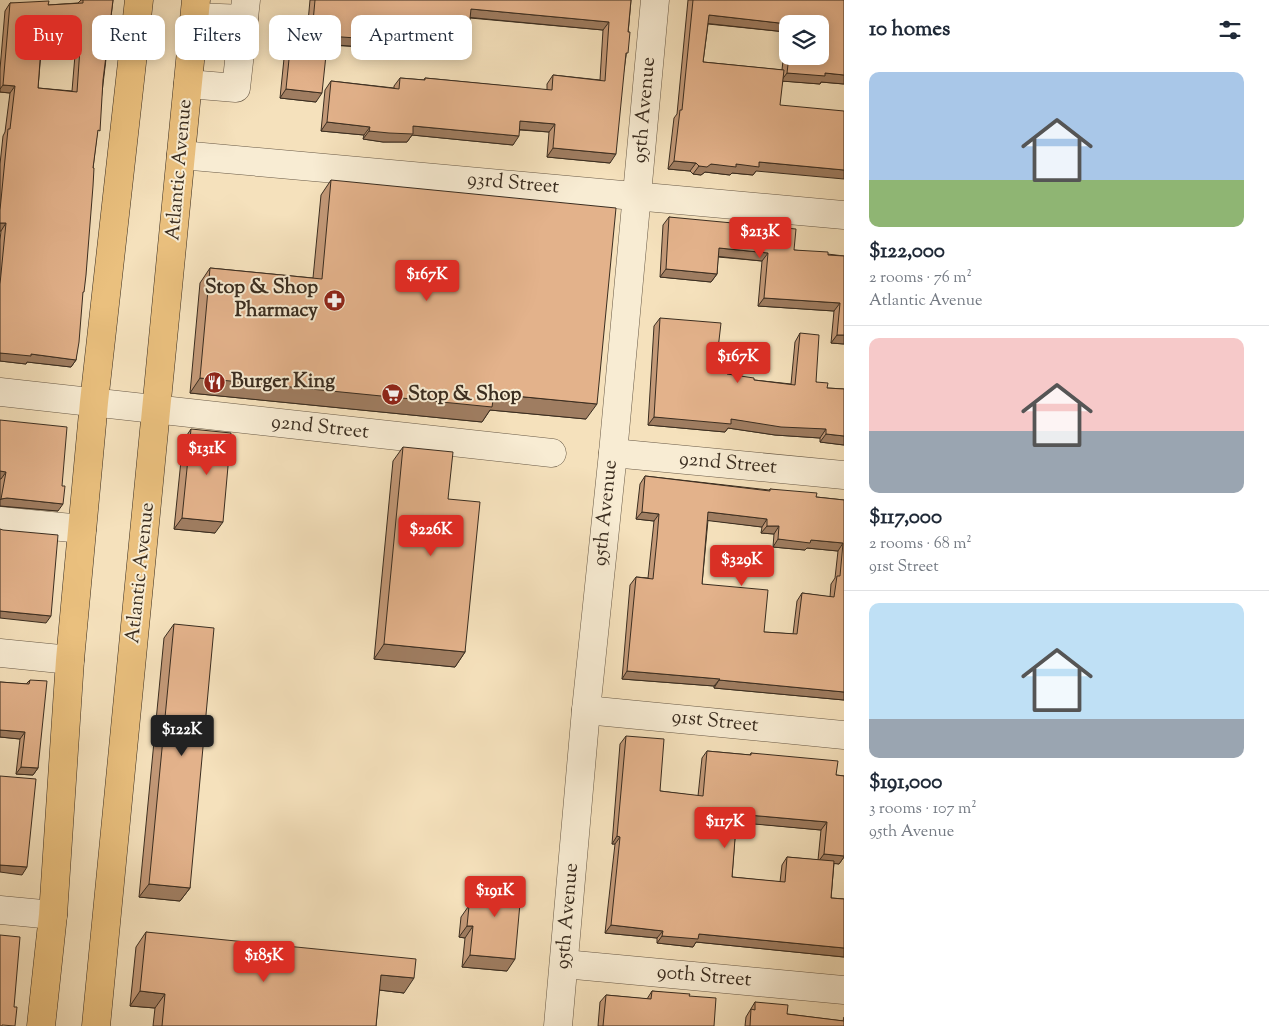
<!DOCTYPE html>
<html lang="en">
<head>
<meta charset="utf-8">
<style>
  body { margin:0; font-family:"Sorts Mill Goudy",serif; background:#f2f2f3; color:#1f2937; height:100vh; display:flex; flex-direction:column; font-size:19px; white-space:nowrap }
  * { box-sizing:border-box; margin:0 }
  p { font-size:16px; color:#747a83 }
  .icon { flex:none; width:28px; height:28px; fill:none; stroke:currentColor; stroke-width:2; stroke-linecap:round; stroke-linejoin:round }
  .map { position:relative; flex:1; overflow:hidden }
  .side { display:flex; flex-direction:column; background:#fff; width:425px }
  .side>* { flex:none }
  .banner { position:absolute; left:15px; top:15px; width:475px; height:45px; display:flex; gap:10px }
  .tools { position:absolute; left:779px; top:15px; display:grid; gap:10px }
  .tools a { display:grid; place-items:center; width:50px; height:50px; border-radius:10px; background:#fff; box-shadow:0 2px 12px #0003; font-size:25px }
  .price { position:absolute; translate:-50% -42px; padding:0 11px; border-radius:5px; background:#d93025; color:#fff; font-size:16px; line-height:32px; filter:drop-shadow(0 1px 2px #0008) }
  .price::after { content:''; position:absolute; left:50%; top:30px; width:15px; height:11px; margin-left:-8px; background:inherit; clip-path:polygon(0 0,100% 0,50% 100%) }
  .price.active { background:#222; color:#fff }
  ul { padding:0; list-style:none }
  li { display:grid; align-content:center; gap:10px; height:265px; padding:0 25px }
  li+li { border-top:1px solid #e0e1e3 }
  li span { display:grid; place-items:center; height:155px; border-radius:10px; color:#555 }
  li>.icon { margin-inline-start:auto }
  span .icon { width:90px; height:90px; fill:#fffc; stroke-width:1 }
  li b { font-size:21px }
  h2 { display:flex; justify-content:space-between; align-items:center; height:60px; padding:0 25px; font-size:21px }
  .tag { padding:0 18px; border-radius:10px; background:#fff; box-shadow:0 2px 12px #0003; font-size:18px; line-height:45px }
  .tag.active { background:#d93025; color:#fff }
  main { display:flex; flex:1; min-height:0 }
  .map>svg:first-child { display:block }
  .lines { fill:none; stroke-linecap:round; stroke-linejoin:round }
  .minor-casing { stroke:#695a47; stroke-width:29 }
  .major-casing { stroke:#3a2d20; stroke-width:29 }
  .minor { stroke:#f8ecd3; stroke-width:28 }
  .major { stroke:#eac07e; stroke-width:28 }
  .wall { fill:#c39978; stroke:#3a2d20; fill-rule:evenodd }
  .shaded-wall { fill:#9f7d61; stroke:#3a2d20 }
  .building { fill:#e3b28b; stroke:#3a2d20; fill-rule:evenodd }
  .labels { text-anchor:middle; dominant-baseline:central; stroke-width:4; stroke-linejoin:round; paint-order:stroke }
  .street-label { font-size:20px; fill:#3a2d20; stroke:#f8ecd3 }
  .poi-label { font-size:20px; font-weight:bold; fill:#3a2d20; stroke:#f8ecd3; text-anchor:start }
</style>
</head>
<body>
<main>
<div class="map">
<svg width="844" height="1026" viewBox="0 0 844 1026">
  <rect width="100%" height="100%" fill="#f5e1bc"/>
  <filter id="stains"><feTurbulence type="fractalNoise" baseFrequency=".004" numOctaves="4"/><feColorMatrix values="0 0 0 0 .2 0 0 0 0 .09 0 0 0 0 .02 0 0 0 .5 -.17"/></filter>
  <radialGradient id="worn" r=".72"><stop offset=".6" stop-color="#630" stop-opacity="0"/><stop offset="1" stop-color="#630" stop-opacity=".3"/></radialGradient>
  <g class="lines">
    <defs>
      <g id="minor">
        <path d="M195,17L244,19"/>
        <path d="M188,84L236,88L246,0"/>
        <path d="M181,155L844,215"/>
        <path d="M0,392L552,453"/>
        <path d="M613,453L844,475"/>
        <path d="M0,521L82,529"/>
        <path d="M0,653L70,660"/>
        <path d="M586,710L844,735"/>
        <path d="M0,910L53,915"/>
        <path d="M564,964L844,990"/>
        <path d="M558,1026L586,710L613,453L655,0"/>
      </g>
      <g id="major">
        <path d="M41,1026L53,915L70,660L94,402L139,0"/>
        <path d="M96,1026L196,0"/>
      </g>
    </defs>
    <use href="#minor" class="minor-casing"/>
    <use href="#major" class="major-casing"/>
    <use href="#minor" class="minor"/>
    <use href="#major" class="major"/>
  </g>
  <g class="wall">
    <path d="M81,0H113L93,168L82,294L76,360L71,367L27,362L26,364L0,361V240L1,231H0V164L3,136L5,132L10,93L0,92V69L5,11L10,3L48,5L78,3ZM41,52L75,55L72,91L38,88Z"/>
    <path d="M310,0H631L626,56L610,163L547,157L549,132L520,130L513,145L412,135L407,142H383L363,139L364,135L321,131L325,90L331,81L394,88V86L400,78L424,80L425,78L547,90V84L553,75L600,80L603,30L470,18L462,47L402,41L400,45L368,42L364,47L327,45L316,102L280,98L287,29L293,20L308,22Z"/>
    <path d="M688,0H844V84L821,82L820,84L783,81L756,171L753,175L732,173L730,175L705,172L701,175L693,174L690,171L668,169L674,118L677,114ZM708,24L786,32L782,70L703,62ZM788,24H820V56H788Z"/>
    <path d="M331,180L586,419L490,410L482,422L190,393L200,283L210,268L313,278L321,195Z"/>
    <path d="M669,217L794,250L844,256V344L831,343L834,311L758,306L762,261L718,257L717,274L711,282L660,277L663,225Z"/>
    <path d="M660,318L718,349L727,374L754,380L791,384L795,342L800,333L816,382L827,388L844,389V445L820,442V438L775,435L728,428L725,432L648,425L654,326Z"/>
    <path d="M0,420L58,511L0,506Z"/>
    <path d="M191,429L215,533L174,529L183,441Z"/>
    <path d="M403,447L448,499L465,652L455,667L374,659L393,461Z"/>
    <path d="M645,476L769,490L770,489L816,497L844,500V700L714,688V686L622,679L630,585L636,577L648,578L654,521L636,519L640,484ZM708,520L762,527L761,533L774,534L773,547L805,550L807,548L838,551L835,578L831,584L830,597L802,593L797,601L793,634L764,632L702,584Z"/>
    <path d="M174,624L190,888L180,901L139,897L164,638Z"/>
    <path d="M30,680L38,768L33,775L16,774L20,739L0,737V682L26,684Z"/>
    <path d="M626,736L660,791L698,796L702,758L707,751L750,755L751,753L836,775L844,776V857L839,864L834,863L831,898L844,899V957L696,942L693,947L657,943V938L605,933L615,844H612L620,744ZM736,822L821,830L818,860L787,857L782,865L780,882L732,877Z"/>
    <path d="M478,877L507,971L462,967L465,938L459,937L461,917L468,907L470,888Z"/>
    <path d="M146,932L404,993L379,990L376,1026H153L155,1008L130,1006L136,947Z"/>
    <path d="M652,991L689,996L714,1026H598L600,1002L606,995L647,999Z"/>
    <path d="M755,1002L787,1014L843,1021L844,1017V1026H745L746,1017Z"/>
  </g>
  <g class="shaded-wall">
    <path d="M471,9L609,22L603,30L465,17Z"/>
    <path d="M709,15L788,24V30L786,32L703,23Z"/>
    <path d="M406,32L468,38L462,47L402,41L400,45L368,42L364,47L322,44L328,36Z"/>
    <path d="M44,45L80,48L75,55L41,52V47Z"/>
    <path d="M787,73H825L844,75V84L821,82L820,84L781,81Z"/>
    <path d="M3,85L15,86L10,93L0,92V89Z"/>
    <path d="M286,89L322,93L316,102L280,98Z"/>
    <path d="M520,121L555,124L549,132L514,129Z"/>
    <path d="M327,122L370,127L364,135L321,131Z"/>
    <path d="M413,126L519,136L513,145L412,135L407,142H383L363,139L369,131Z"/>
    <path d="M553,148L616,154L610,163L547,157Z"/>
    <path d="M674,161L696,163L690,171L668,169Z"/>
    <path d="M759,162L844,170V179L756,171L753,175L732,173L730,175L705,172L701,175L693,174L699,166L711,164H736Z"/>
    <path d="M0,223H6L1,231H0Z"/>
    <path d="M719,248L768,253L762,261L714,256Z"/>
    <path d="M666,269L717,274L711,282L660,277Z"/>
    <path d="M764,298L840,303L834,311L758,306Z"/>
    <path d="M837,335H844V344L831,343Z"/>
    <path d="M0,353L31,354L76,360L71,367L27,362L26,364L0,361Z"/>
    <path d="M200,378L494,394L597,404L586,419L490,410L482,422L190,393Z"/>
    <path d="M654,417L731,419L826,429L820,438L775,435L728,428L725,432L648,425Z"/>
    <path d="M826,434L844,436V445L820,442Z"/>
    <path d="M0,471L6,472L1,479H0Z"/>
    <path d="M7,498L63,504L58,511L0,506V500L1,499Z"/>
    <path d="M642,512L659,514L654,521L636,519Z"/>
    <path d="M708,512L767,519L762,527L703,520Z"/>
    <path d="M182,518L223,522L215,533L174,529Z"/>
    <path d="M767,526H779L774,534L761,533Z"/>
    <path d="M778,539L811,540L843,543L838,551L807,548L805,550L773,547Z"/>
    <path d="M0,611L51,616L46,623L0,618Z"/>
    <path d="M384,644L465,652L455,667L374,659Z"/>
    <path d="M627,671L720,679L714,686L622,679Z"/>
    <path d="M719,680L844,692V700L714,688Z"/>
    <path d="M0,730L25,732L20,739L0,737Z"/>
    <path d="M21,767L38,768L33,775L16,774Z"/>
    <path d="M737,814L827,822L821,830L732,822Z"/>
    <path d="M617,836L620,837L615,844H612Z"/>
    <path d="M824,854L844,856V857L839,864L818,862Z"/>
    <path d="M0,865L27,867L22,875L0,872Z"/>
    <path d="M149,884L190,888L180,901L139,897Z"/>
    <path d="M611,925L663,931L657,938L605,933Z"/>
    <path d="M467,926H473L465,938L459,937Z"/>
    <path d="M699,934L844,948V957L696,942L693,947L657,943L662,936Z"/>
    <path d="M470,955L515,959L507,971L462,967Z"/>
    <path d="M381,975L414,978L404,993L371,989Z"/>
    <path d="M140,991L165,994L155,1008L130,1006Z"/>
  </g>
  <g class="building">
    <path d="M83,0H113L103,80L100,131L98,130L93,168H94L93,186L86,275L84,292H83L79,342L76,360L31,354V356L0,353V284L6,223H0V210L8,129H10L15,86L3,85L10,3L49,1L48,5L83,3ZM44,45L80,48L77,92L38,88L41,47H44Z"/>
    <path d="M315,0H631L628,32H630L628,53H626L616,154L553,148L555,124L520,121L519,136L413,126V134L389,133L369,131L370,127L327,122L331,81L399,89L400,78L425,80V78L552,90L553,75L605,81L609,22L471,9L468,38L406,32V36L370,33V39L328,36L322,93L286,89L293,20L313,22Z"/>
    <path d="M693,0H844V75L825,73V76L787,73L789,56H820V24H788L709,15L703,62L784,70L780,105L844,111V170L759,162V167L736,164V167L711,164L707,167L699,166L696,163L674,161L680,110H682Z"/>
    <path d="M331,180L616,208L597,404L494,394L492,407L200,378L210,268L322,279Z"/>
    <path d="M669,217L796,229L794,250L828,252V255L844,256V335H837L840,303L764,298L768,253L719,248L717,274L666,269Z"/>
    <path d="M660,318L721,323L718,349L730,350L727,374L754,378V380L795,385L800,333L819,335L816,382L828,383L827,388L844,389V436L826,434V429L781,427L731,419V424L654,417Z"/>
    <path d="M0,420L67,427L62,486H65L63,504L7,498L1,499L6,472L0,471Z"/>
    <path d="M191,429L231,433L223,522L182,518Z"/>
    <path d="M403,447L453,452L448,499L480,502L465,652L384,644Z"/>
    <path d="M645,476L770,491V489L817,493L816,497L844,500V692L719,680L720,679L627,671L636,577L653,579L657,539L659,514L642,512ZM708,512L767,519V526H779L778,539L810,543L811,540L843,543L840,576H837L834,597L802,593L797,634L764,632L768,590L702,584Z"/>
    <path d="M0,529L3,530L58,535L51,616L0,611Z"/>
    <path d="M174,624L214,628L190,888L149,884Z"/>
    <path d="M30,680L47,681L38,768L21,767L25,732L0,730V682L29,684Z"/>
    <path d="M626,736L664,739L660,791L703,796L707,751L751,755V753L838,761L836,775L844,776V856L824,854L827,822L737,814L732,877L785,882L787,857L834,861L831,898L844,899V948L699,934L698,939L662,936L663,931L611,925L620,837L617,836Z"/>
    <path d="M0,776L36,779L27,867L0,865Z"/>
    <path d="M478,877L522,881L515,959L470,955L473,926H467L469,906H475Z"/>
    <path d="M146,932L416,959L414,978L381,975L376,1026H162L165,994L140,991Z"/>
    <path d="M0,935L20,937L14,1007H17L15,1026L2,1025V1026H0Z"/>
    <path d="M652,991L690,994L689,996L716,998L714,1026H603L606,995L651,999Z"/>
    <path d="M755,1002L788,1005L787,1014L844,1021V1026H750L751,1009L755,1010Z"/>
  </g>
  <defs>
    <symbol id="pharmacy-disc" viewBox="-11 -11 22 22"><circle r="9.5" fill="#8f2418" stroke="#f8ecd3"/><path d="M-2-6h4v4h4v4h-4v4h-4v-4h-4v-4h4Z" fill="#fff"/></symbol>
    <symbol id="restaurant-disc" viewBox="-11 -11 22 22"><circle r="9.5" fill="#8f2418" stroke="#f8ecd3"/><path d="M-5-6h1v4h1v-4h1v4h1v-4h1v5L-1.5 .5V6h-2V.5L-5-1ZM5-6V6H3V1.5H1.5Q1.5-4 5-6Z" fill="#fff"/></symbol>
    <symbol id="supermarket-disc" viewBox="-11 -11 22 22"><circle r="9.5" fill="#8f2418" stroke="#f8ecd3"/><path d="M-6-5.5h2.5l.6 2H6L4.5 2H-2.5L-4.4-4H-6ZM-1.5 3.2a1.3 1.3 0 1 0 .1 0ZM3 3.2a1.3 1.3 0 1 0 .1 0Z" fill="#fff"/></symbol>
  </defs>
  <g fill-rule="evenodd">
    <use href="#pharmacy-disc" x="322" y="288" width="25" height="25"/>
    <use href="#restaurant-disc" x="202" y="370" width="25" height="25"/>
    <use href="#supermarket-disc" x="380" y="382" width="25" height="25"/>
  </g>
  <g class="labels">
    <g class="street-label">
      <text transform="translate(645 110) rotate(-85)">95th Avenue</text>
      <text transform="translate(180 170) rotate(-85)">Atlantic Avenue</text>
      <text transform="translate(513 184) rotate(5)">93rd Street</text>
      <text transform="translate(320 428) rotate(6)">92nd Street</text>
      <text transform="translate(728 464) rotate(5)">92nd Street</text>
      <text transform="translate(606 513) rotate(-84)">95th Avenue</text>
      <text transform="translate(141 573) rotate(-84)">Atlantic Avenue</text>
      <text transform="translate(715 722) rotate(6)">91st Street</text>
      <text transform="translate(568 916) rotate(-85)">95th Avenue</text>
      <text transform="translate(704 977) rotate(5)">90th Street</text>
    </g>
    <g class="poi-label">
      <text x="318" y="288" text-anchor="end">Stop &amp; Shop<tspan x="318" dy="23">Pharmacy</tspan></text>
      <text x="231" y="382">Burger King</text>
      <text x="408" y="395">Stop &amp; Shop</text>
    </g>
  </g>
  <rect width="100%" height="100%" filter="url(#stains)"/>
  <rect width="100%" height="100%" fill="url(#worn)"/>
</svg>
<div class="tools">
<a><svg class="icon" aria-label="layers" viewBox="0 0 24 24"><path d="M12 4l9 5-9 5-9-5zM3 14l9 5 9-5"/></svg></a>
</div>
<b class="price" style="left:760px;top:259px">$213K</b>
<b class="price" style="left:427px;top:302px">$167K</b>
<b class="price" style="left:738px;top:384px">$167K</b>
<b class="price" style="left:207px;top:476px">$131K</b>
<b class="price" style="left:431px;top:557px">$226K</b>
<b class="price" style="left:742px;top:587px">$329K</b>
<b class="price active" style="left:182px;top:757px">$122K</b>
<b class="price" style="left:725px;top:849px">$117K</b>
<b class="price" style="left:495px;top:918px">$191K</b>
<b class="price" style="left:264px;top:983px">$185K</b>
<div class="banner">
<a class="tag active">Buy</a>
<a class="tag">Rent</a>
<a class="tag">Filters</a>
<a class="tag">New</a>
<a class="tag">Apartment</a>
</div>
</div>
<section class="side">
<h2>10 homes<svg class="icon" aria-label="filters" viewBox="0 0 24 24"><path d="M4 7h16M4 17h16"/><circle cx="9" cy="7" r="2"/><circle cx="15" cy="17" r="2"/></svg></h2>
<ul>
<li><span style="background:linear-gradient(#a9c7e8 70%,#8fb573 0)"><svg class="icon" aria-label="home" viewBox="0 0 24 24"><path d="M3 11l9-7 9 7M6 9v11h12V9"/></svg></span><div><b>$122,000</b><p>2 rooms · 76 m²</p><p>Atlantic Avenue</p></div></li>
<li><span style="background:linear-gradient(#f6c9c9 60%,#9aa5b1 0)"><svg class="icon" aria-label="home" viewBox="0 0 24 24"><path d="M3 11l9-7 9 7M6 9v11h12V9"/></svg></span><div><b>$117,000</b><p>2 rooms · 68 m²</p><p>91st Street</p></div></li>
<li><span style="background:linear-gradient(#bfe0f5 75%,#9aa5b1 0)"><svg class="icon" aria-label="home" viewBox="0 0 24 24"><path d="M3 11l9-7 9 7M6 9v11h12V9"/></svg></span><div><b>$191,000</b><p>3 rooms · 107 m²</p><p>95th Avenue</p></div></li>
</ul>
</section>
</main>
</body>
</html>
